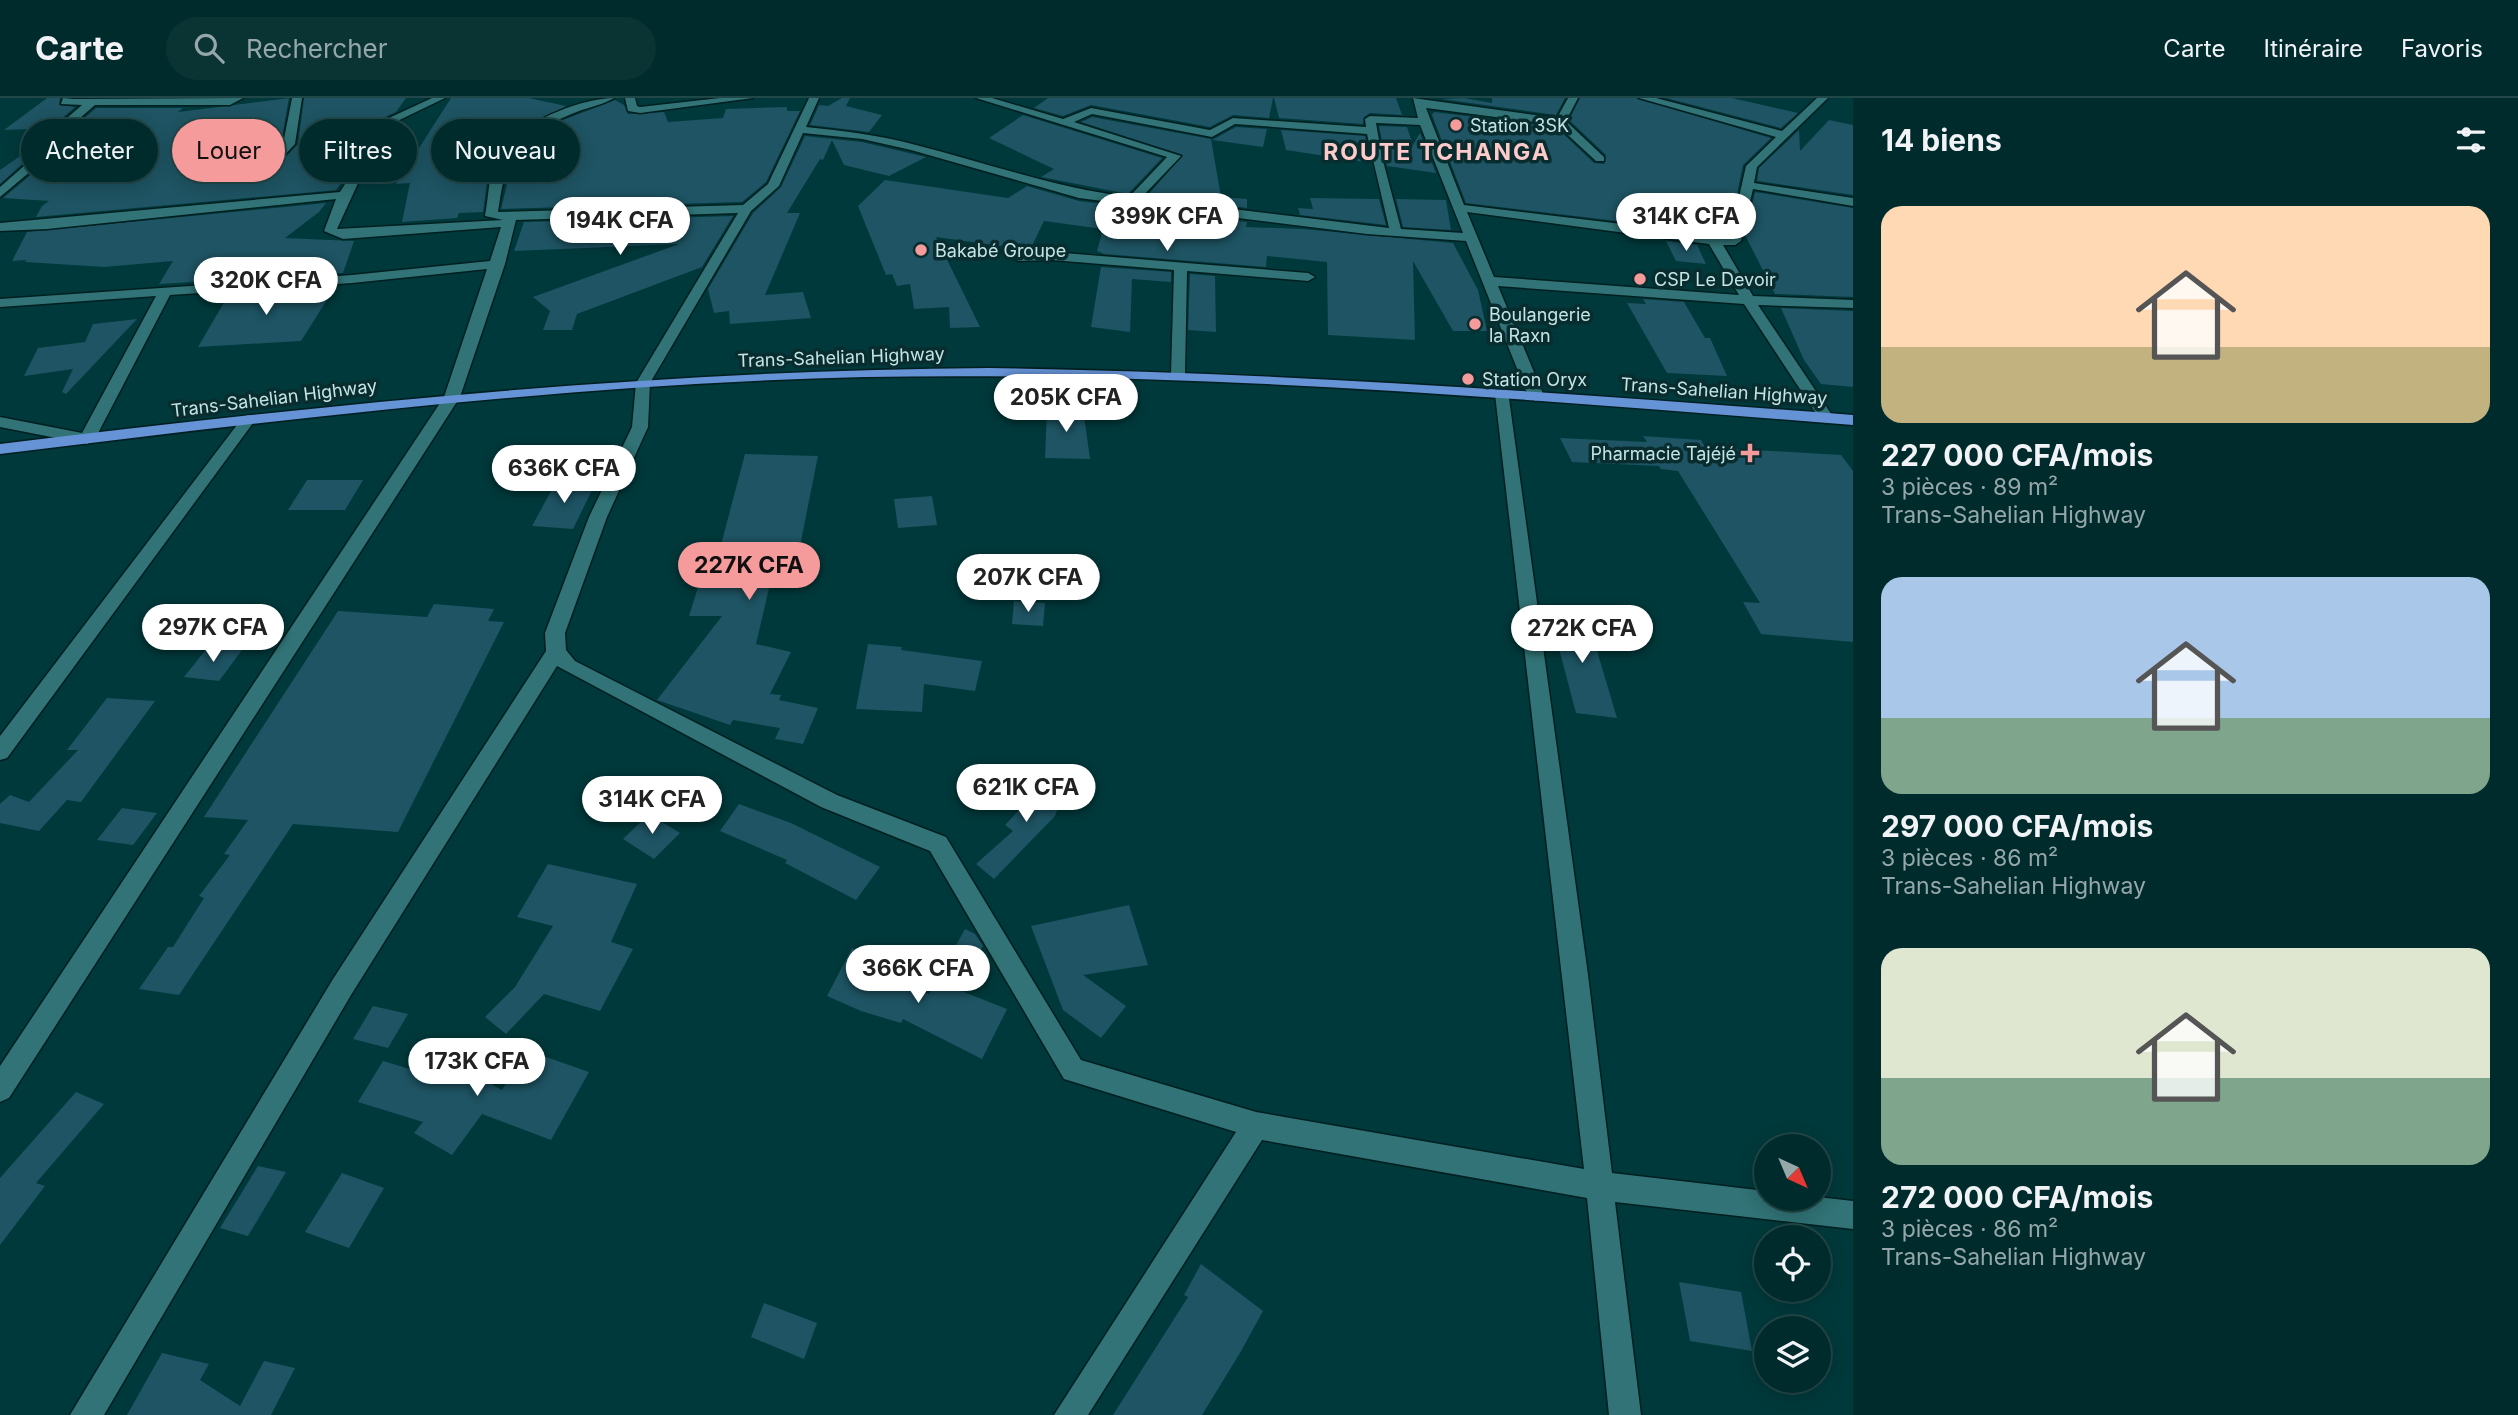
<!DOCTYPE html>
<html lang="fr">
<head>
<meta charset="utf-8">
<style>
  body { margin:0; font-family:Inter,sans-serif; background:#0a3334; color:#f1f3f6; height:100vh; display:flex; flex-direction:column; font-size:26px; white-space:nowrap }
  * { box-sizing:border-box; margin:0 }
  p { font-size:23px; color:#95a7a9 }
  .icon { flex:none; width:38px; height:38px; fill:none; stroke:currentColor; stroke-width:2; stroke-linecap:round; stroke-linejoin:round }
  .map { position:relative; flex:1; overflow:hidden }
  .side { display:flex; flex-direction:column; background:#002b2c; width:665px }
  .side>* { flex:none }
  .guide { position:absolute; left:21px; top:21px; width:665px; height:63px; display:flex; gap:14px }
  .needle { width:46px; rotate:136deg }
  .buttons { position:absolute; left:1754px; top:1036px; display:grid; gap:14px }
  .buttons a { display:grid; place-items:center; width:77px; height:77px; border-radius:50%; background:#002b2c; box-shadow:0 4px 18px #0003,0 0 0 2px #224748; font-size:35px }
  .price { position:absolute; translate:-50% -60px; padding:0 16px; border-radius:24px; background:#fff; color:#222; font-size:23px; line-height:46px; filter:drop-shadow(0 2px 4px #0008) }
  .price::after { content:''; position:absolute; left:50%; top:42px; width:21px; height:16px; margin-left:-10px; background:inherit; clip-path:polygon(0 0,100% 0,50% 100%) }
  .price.current { background:#f59b9c; color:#111 }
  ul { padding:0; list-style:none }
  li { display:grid; align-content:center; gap:14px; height:371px; padding:0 28px }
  li span { display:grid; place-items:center; height:217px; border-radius:21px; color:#555 }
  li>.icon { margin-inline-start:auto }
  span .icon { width:126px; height:126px; fill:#fffc; stroke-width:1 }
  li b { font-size:30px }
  h2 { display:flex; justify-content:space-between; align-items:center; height:84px; padding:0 28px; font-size:30px }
  .pill { padding:0 24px; border-radius:32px; background:#002b2c; box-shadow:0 4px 18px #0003,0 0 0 2px #224748; font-size:24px; line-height:63px }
  .pill.current { background:#f59b9c; color:#111 }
  header { display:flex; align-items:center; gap:42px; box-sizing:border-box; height:98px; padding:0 35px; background:#002b2c; border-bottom:2px solid #224748 }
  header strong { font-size:33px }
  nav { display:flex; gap:38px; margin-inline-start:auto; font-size:24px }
  .search { width:490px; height:63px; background:#0a3334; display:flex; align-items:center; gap:18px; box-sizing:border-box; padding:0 24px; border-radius:38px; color:#95a7a9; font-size:26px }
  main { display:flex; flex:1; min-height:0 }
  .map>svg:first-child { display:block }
  .building { fill:#1e5463 }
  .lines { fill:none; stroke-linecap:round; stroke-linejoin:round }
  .minor-casing { stroke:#001f20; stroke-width:3 }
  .highway-casing { stroke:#001f20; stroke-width:3 }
  .minor { fill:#317376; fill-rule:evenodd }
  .highway { fill:#6692d6; fill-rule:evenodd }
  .poi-dot { fill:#f59b9c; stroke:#092d2f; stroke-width:2.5 }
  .labels { text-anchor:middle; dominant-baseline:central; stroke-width:7; stroke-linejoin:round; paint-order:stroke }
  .far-poi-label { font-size:18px; fill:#c4e4e5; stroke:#092d2f; text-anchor:start }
  .far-street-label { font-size:18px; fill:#c4e4e5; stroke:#092d2f }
  .far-district-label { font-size:23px; font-weight:bold; letter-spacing:2px; fill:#ffcaca; stroke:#092d2f }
</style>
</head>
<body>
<header>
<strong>Carte</strong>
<div class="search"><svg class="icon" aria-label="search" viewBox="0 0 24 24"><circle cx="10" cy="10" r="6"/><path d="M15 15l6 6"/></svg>Rechercher</div>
<nav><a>Carte</a><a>Itinéraire</a><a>Favoris</a></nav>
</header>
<main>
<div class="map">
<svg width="1853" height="1317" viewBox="0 0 1853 1317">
  <rect width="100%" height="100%" fill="#00393b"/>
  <g class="building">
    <path d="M47,0H60L59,7L75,9L51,30L4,32Z"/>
    <path d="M289,0L281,45L272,59L281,64L298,46L304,0H406L396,14L346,37L311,64L313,69L349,75L336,92L36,119L42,108L49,103L3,100L45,65L44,55L96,10H183L178,14Z"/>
    <path d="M451,0H529L566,8L519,32L498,53L488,77L483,114L459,115L457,120L402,124L410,85L396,86Z"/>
    <path d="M842,0H850L846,8L882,17L869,34L810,27L819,7L828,8Z"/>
    <path d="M1048,0H1273L1269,20L1233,17L1210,29L1091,7L1063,18L1034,10Z"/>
    <path d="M1274,0H1396L1402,17L1370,15L1364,19L1363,26L1279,20Z"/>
    <path d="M1464,0L1492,5V0H1565L1556,17L1441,1Z"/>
    <path d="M1580,0H1636L1771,40L1743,67L1732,120L1688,114L1693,132L1466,105L1432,17L1434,14L1556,29L1594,65L1604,66L1606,57L1569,22Z"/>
    <path d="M1666,0H1732L1798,15L1781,30Z"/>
    <path d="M615,2L624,7L628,16L664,14L668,24L723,20L726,11L787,9V13H800L766,84L742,104L501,111L513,61L529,41L558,24Z"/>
    <path d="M1023,17L1162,60L1128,96L1041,79L1054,71L989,40Z"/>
    <path d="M1092,19L1211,41L1221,99L1247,101V110L1147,98L1183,57L1081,24Z"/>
    <path d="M1829,22L1853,27V97L1757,83L1759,70L1799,32L1800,53Z"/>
    <path d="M1379,28L1407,29L1413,47L1420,35L1436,75L1387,68Z"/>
    <path d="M1236,29L1267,31L1263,49L1212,42Z"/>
    <path d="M1281,32L1365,38L1371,65L1286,52Z"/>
    <path d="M380,34L356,66L335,62L357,45Z"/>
    <path d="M805,38L862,44L926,59L889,78L844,67L832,42L823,62L820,61L787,115H800L765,197L803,194L811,220L730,226L729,213L714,215L708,191L753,115L781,89Z"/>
    <path d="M29,52L30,59L0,86V72Z"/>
    <path d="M885,82L1008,100L1027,88L1079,103L1247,124L1246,129L1303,131L1453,145L1478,192L1487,233H1453L1413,163L1415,242L1328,237L1327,164L1267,158L1266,169L1104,156L1097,153L1103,131L1044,123L1030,152L936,139L980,229L950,230L949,209L914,211L910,186L897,188L892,176L886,177L858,108Z"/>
    <path d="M1755,94L1853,110V199L1775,196L1745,137Z"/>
    <path d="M1310,100L1379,101L1386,127L1300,117L1298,110L1313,111Z"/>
    <path d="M1396,101L1446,102L1451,132L1403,129Z"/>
    <path d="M326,105L319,114L285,140L354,143L343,175L159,186L173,163L104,169L25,164L27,162L12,163L27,134Z"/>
    <path d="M733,118L702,169L577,216L572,232H543L550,213L533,199L679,146L514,153L524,124Z"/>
    <path d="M1666,143L1697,147L1706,166L1676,163Z"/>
    <path d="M1101,169L1171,174V184L1132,181L1130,234L1091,229Z"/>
    <path d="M1190,176L1215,178L1216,234L1188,232Z"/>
    <path d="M335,189L301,243L198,249L229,196Z"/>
    <path d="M1643,201L1684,204L1705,240H1710L1727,278L1667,275L1627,205L1646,206Z"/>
    <path d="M1781,210L1853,213V289L1821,286L1804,262Z"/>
    <path d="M137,221L66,296L62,294L73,271L24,278L38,250L85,244L93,226Z"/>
    <path d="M1072,308L1083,310L1090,361L1045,360L1047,311Z"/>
    <path d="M1643,338L1701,342L1705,349L1841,357L1853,373V544L1761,536L1743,504L1760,505L1678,373L1661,371L1659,368L1572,364L1560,340L1647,344Z"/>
    <path d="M745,356L818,358L794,478L772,477L756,546L791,554L770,596L781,597L779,602L818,610L803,646L775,641L780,630L733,622L730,627L657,602L722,518H689L701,480L712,481Z"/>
    <path d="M307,382H363L345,412H288Z"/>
    <path d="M556,384L595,386L573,431L532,428Z"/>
    <path d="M932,398L937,427L898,430L894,401Z"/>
    <path d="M1014,503L1045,505L1043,528L1012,526Z"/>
    <path d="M434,506L494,511L488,523L504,524L398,734L293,726L179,897L139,891L168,849H173L204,800L199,798L230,757L224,756L248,722L204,719L338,513L427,519Z"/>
    <path d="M1549,513L1586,516L1617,620L1576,615Z"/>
    <path d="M868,546L902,549L901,552L982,563L975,593L924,586L922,614L856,611Z"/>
    <path d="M208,549L242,552L219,583L184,579Z"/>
    <path d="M107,600L155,603L81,704L67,702L39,733L0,725V706L10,697L29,704L78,652H67Z"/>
    <path d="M1043,675L1068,682L1055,718L994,781L976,766L1013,733L1005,727L1035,695Z"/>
    <path d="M739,706L791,725L880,769L856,802L785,765L787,762L720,733Z"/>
    <path d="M122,710L157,715L133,747L97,742Z"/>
    <path d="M649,716L680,735L654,761L623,741Z"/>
    <path d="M548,766L637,786L611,844L633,851L600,913L544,896L506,936L485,919L515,889L553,828L517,819Z"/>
    <path d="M1129,807L1148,867L1083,877L1126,908L1101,940L1063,912L1031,828Z"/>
    <path d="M965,831L975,836L983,848L974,864L953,853Z"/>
    <path d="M852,850L881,862L878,878L929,896L936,883L1007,911L982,961L903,921L901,925L861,913L827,898Z"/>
    <path d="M373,908L408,916L388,950L353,941Z"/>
    <path d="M526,952L589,974L551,1042L482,1016L452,1057L414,1035L423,1024L358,1004L383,963L440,980L452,964L502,992Z"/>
    <path d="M76,994L104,1006L36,1085L45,1088L0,1147V1080Z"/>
    <path d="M258,1068L286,1074L248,1138L220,1130Z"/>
    <path d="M342,1075L384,1090L349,1150L305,1134Z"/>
    <path d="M1201,1166L1263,1213L1240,1255L1202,1317H1113L1188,1199L1184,1197Z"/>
    <path d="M1679,1184L1741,1194L1752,1253L1690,1243Z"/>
    <path d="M764,1205L817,1225L804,1261L751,1239Z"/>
    <path d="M162,1255L209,1266L200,1282L240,1308L264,1263L295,1270L271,1317H127Z"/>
  </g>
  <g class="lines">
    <defs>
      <g id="minor">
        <path d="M63,0L74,1L243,0L230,7H95L41,54L43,63L0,99V89L33,60L31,51L82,7L61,6Z"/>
        <path d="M292,0H302L295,46L281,61L275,58L283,46Z"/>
        <path d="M432,0H445L356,43L329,64L365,70L337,131L503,122L485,118C489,98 488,73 500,55C518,25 581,0 614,0C605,6 590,9 579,13C514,39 508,47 498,114L743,107L768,86L809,0H819L806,29C843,33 880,37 916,47C987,65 1056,90 1129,99L1167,59L976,0H992L1063,21L1091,10L1210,32L1233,20L1366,29L1365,21L1370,18L1418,20L1413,0L1557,20L1568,0H1578L1566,23L1604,59V63H1596L1557,27L1426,10L1464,107L1730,139L1746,68L1776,39L1639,0H1656L1782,33L1817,0H1828L1757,69L1754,85L1853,100V108L1753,91L1741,143L1735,147H1723L1753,198L1853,202V210L1758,207L1834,320L1826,325L1821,323L1744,206L1498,188L1544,298L1536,303L1528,298L1466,143L1367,136L1079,100L911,52L862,41L803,35L779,88L751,113L650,285L648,329L607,419L565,535L566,552L575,563L837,697L946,739L1081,962L1256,1014L1584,1071L1495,296L1498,293H1508L1588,877L1612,1075L1766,1093V1101L1818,1099L1853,1103V1131L1615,1104L1641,1317H1609L1587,1100L1262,1042L1088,1317H1054L1236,1034L1064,981L930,753L821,709L557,568L351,897L104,1317H70L333,881L546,553L545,535L589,419L632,329L636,285L738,115L516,122L505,166L460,299L9,1000L0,1004V968L444,299L487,171L352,185L170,197L95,341L87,346L0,329V319L82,335L156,198L0,209V201L352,177L490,163L501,129L343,141L324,133L336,101L47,131L0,133V125L340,94L353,73L313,66L315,64L348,39ZM1092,16L1212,39L1235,26L1367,36L1389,130L1141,100L1181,58L1074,24ZM1376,25L1420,27L1463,135L1401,131L1382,59ZM1467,114L1709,146L1739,197L1494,179Z"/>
        <path d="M625,0H635L637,8L640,9L720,0H753L640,15L628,13Z"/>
        <path d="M1052,154L1308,175L1315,179L1308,183L1187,173L1185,276L1178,280L1171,276L1174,172L1052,162L1018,163L1012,159L1018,155Z"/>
        <path d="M248,317L253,319V325L7,660L0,662V638L243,319Z"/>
      </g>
      <path id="highway" d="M989,270C1278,274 1565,295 1853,317V327C1524,301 1195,273 865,279C575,286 287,321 0,356V346C329,306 657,272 989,270Z"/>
    </defs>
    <use href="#minor" class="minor-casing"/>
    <use href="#highway" class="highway-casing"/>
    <use href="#minor" class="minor"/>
    <use href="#highway" class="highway"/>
  </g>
  <g class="poi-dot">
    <circle cx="1456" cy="27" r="7"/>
    <circle cx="921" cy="152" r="7"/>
    <circle cx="1640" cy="181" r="7"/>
    <circle cx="1475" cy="226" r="7"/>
    <circle cx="1468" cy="281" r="7"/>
    <path d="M1746.5 344.5h7v7h7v7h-7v7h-7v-7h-7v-7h7z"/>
  </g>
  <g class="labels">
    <g class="far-poi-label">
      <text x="1470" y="27">Station 3SK</text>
      <text x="935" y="152">Bakabé Groupe</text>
      <text x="1654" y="181">CSP Le Devoir</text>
      <text x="1489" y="216">Boulangerie<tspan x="1489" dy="21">la Raxn</tspan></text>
      <text x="1482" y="281">Station Oryx</text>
      <text x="1736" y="355" text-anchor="end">Pharmacie Tajéjé</text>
    </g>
    <g class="far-street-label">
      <text transform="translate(841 259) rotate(-2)">Trans-Sahelian Highway</text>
      <text transform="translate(1724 293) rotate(4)">Trans-Sahelian Highway</text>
      <text transform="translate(274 300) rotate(-7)">Trans-Sahelian Highway</text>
    </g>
    <g class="far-district-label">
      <text x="1437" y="54">ROUTE TCHANGA</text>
    </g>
  </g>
</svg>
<div class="buttons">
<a><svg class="needle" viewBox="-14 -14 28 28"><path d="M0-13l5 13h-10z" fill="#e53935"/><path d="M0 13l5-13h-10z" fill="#95a7a9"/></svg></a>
<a><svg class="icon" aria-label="locate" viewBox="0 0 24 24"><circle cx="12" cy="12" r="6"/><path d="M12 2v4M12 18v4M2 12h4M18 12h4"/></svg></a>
<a><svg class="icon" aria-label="layers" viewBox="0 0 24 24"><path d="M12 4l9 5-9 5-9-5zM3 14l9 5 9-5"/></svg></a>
</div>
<b class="price" style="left:1167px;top:155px">399K CFA</b>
<b class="price" style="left:1686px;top:155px">314K CFA</b>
<b class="price" style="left:620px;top:159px">194K CFA</b>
<b class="price" style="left:266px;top:219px">320K CFA</b>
<b class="price" style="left:1066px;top:336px">205K CFA</b>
<b class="price" style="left:564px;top:407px">636K CFA</b>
<b class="price current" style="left:749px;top:504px">227K CFA</b>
<b class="price" style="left:1028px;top:516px">207K CFA</b>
<b class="price" style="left:213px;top:566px">297K CFA</b>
<b class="price" style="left:1582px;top:567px">272K CFA</b>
<b class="price" style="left:1026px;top:726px">621K CFA</b>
<b class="price" style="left:652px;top:738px">314K CFA</b>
<b class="price" style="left:918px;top:907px">366K CFA</b>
<b class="price" style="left:477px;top:1000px">173K CFA</b>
<div class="guide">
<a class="pill">Acheter</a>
<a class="pill current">Louer</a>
<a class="pill">Filtres</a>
<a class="pill">Nouveau</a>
</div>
</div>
<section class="side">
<h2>14 biens<svg class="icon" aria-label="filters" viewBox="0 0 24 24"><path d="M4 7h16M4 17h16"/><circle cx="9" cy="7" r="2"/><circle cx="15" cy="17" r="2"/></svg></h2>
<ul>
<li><span style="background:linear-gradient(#ffd9b3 65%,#c2b280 0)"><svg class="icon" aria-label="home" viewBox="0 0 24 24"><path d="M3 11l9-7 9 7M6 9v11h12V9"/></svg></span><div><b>227 000 CFA/mois</b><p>3 pièces · 89 m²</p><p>Trans-Sahelian Highway</p></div></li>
<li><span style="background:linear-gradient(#a9c7e8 65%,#7fa58c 0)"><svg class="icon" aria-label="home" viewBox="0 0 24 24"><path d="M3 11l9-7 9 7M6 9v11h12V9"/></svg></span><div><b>297 000 CFA/mois</b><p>3 pièces · 86 m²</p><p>Trans-Sahelian Highway</p></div></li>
<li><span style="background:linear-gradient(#dfe7d0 60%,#7fa58c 0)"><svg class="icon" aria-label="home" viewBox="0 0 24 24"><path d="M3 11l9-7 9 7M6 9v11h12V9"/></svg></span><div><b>272 000 CFA/mois</b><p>3 pièces · 86 m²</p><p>Trans-Sahelian Highway</p></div></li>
</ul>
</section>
</main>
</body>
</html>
